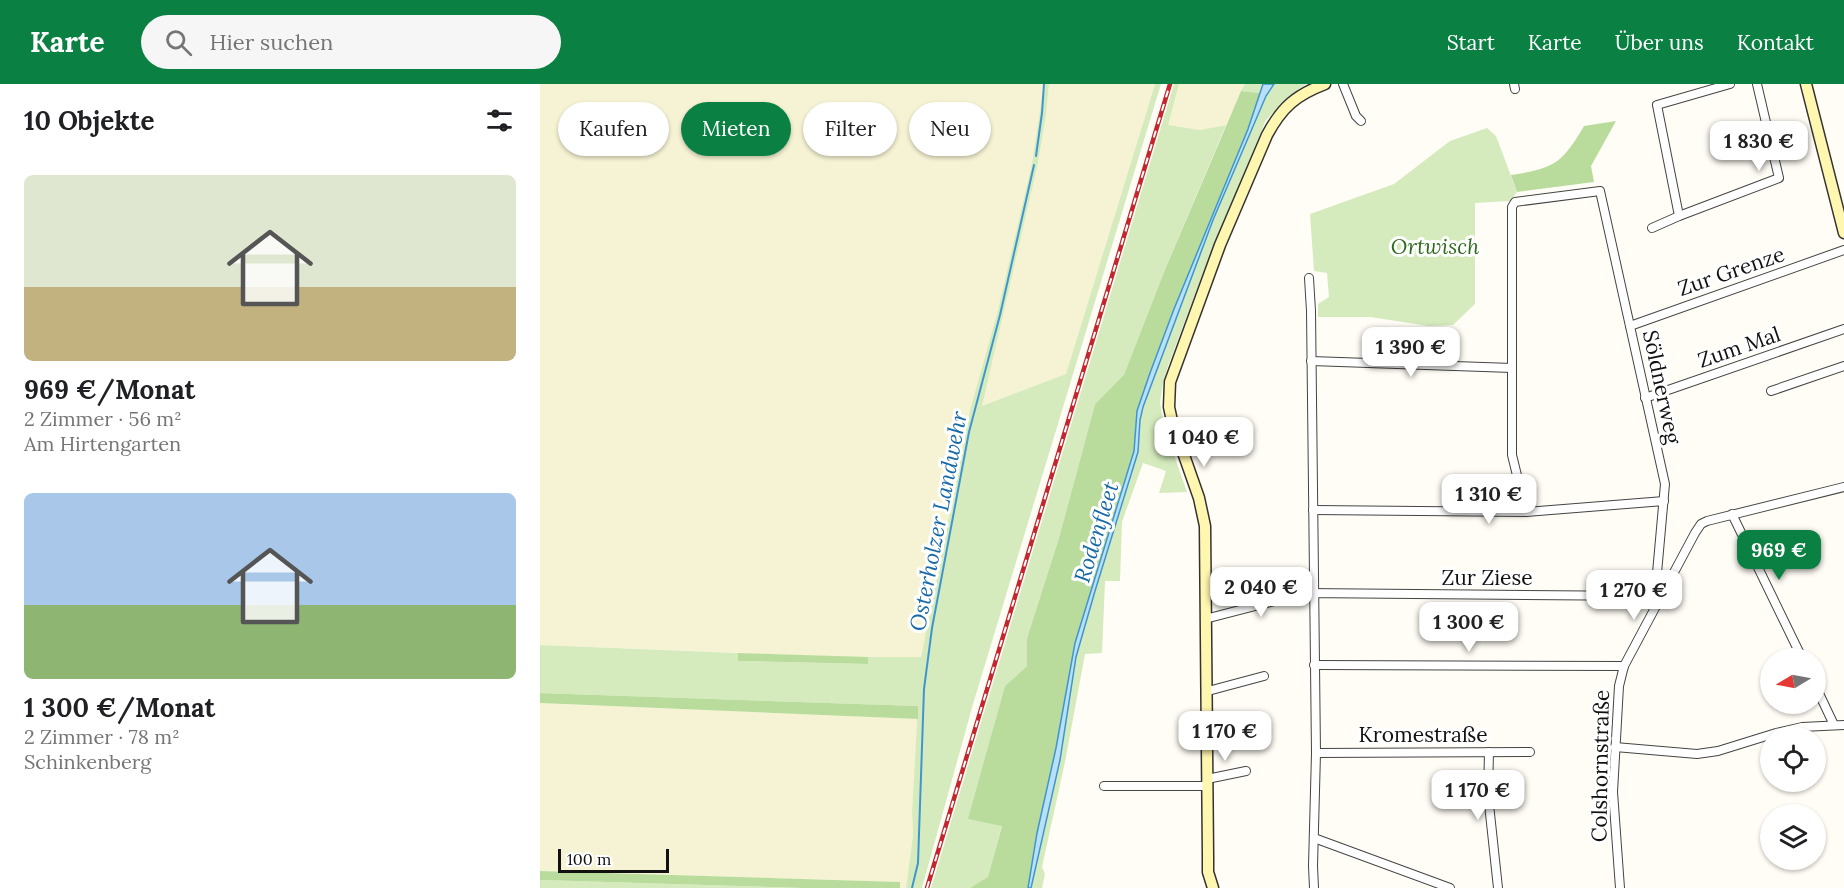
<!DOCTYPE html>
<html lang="de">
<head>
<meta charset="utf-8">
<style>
  body { margin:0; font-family:Lora,serif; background:#f6f6f6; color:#202124; height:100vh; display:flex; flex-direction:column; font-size:22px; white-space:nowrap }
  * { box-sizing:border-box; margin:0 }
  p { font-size:20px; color:#757577 }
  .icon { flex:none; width:33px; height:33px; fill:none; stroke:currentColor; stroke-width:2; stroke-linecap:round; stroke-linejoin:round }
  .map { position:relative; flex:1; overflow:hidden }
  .details { display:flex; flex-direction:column; background:#fff; width:540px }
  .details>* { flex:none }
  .banner { position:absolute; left:18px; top:18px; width:570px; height:54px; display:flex; gap:12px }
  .needle { width:39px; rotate:260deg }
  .tools { position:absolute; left:1220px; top:564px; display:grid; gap:12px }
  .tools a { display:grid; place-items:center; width:66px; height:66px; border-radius:50%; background:#fff; box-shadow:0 2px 4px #0004; font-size:30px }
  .scale { position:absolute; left:18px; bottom:15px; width:111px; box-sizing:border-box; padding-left:6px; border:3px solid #111; border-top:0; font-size:16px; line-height:21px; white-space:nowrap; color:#111; -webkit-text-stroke:4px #fff; paint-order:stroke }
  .price { position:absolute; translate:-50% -51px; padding:0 14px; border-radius:12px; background:#fff; color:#222; font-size:20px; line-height:39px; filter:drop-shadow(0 2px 3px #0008) }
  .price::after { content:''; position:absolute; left:50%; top:36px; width:18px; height:14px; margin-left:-9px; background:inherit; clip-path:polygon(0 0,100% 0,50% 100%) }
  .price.selected { background:#0b8043; color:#fff }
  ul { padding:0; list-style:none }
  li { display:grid; align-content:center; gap:12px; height:318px; padding:0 24px }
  li span { display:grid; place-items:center; height:186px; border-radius:9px; color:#555 }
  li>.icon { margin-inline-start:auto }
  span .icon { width:108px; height:108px; fill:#fffc; stroke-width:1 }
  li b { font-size:26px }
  h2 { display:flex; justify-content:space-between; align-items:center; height:72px; padding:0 24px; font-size:26px }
  .tag { padding:0 21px; border-radius:27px; background:#fff; box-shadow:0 2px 4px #0004; font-size:21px; line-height:54px }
  .tag.selected { background:#0b8043; color:#fff }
  header { display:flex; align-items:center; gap:36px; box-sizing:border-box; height:84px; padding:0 30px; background:#0b8043; color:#fff }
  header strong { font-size:28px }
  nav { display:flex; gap:33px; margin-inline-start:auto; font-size:21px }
  .search { width:420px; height:54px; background:#f6f6f6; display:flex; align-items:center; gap:15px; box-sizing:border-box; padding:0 21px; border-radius:33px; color:#757577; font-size:22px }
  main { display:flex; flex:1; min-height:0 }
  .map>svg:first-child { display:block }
  .farmland { fill:#f6f3d4 }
  .green { fill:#d5ebbd }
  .forest { fill:#b9dc9c }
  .water { fill:#b9e0f7; stroke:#3f96cf; stroke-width:1.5 }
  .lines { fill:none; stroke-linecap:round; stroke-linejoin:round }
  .stream { stroke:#3f96cf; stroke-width:2 }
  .street-casing { stroke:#444; stroke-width:10 }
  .secondary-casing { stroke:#333; stroke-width:13 }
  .street { stroke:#fff; stroke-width:8 }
  .secondary { stroke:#fff6b0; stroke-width:10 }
  .rail-casing { stroke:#c4262e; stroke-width:4.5 }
  .rail { stroke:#fff; stroke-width:2; stroke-dasharray:7; stroke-linecap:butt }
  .labels { text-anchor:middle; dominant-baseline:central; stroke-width:6; stroke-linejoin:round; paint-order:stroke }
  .park-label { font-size:21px; font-style:italic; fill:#2f6b1f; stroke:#fff }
  .street-label { font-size:21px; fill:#111; stroke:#fff }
  .water-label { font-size:22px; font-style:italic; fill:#1768a6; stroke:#fff }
</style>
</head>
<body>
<header>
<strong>Karte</strong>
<div class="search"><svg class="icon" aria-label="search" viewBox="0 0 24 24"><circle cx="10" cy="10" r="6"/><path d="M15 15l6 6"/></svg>Hier suchen</div>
<nav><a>Start</a><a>Karte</a><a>Über uns</a><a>Kontakt</a></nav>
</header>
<main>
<section class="details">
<h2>10 Objekte<svg class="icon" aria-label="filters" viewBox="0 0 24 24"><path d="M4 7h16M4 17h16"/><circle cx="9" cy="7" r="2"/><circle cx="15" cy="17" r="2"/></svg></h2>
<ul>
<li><span style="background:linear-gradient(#dfe7d0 60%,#c2b280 0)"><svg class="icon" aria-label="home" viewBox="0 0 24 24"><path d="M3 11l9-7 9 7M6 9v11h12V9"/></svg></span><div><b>969 €/Monat</b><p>2 Zimmer · 56 m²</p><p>Am Hirtengarten</p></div></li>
<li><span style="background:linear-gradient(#a9c7e8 60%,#8fb573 0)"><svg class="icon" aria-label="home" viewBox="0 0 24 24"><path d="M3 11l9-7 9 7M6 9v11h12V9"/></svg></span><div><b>1 300 €/Monat</b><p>2 Zimmer · 78 m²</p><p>Schinkenberg</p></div></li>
</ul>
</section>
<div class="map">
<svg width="1304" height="804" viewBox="0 0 1304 804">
  <rect width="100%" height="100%" fill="#fffdf5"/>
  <g class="farmland">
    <path d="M0,0H504L492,79L458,226L430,326L381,573L359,575L0,561Z"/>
    <path d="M509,0H615L526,290L441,323L498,79L506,31Z"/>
    <path d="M639,0H705L686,41L660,46L627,41Z"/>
    <path d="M0,619L378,635L372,728L373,751L366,804H360L359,798L0,787Z"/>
  </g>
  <g class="green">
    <path d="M504,0H509L506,31L498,79L442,322L526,290L615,0H621L433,620L382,804H366L373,751L372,728L378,622L0,609V561L198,569V577L328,580V573H381L430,326L458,226L492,79Z"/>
    <path d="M634,0H639L628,41L660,46L686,41L624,188L584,292L555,320L519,454L487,554V582L465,602L429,735L462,741L448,794L430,804H391Z"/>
    <path d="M705,0H767C749,10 738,22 725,38L661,194L628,282L623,299L620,319L624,342L647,408L619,409L626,387L603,379L582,438L580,497H565L562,569L545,570L525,678L502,783L505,790L502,804H491L520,676L536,573L555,507L598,368L600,336L603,323L673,136L726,12L720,9L701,7Z"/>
    <path d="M947,44L956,52L977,108L970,117L935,119V220L913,241L889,242L830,233H778V220L789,213L787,189L774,187L770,130L854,100L910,57Z"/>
    <path d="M0,796L263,804H0Z"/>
  </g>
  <g class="forest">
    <path d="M701,7L720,9L708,45L634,225L610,289L597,327L594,367L590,380L535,559L516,664L497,749L488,804H430L448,793L462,742L428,735L465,602L487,582V554L519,454L555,320L584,291L624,188Z"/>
    <path d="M1076,37L1051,82L1054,98L977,108L971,91C1014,84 1021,81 1044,42Z"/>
    <path d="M198,569L328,573V580L198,577Z"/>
    <path d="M0,609L378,622V635L0,619Z"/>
    <path d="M0,787L360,798V804H263L0,796Z"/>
  </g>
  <path class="water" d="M723,0H734L726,12L673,136L603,323L600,336L598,368L555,507L536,573L520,676L491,804H488L497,749L516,664L535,559L590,380L594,367L597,327L610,289L634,225L708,45Z"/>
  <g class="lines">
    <g class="stream">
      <path d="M496,72L502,29L504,0"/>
      <path d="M372,804L378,779L384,605L392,544L429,348L460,231L494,81"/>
    </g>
    <defs>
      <g id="street">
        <path d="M803,0L816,32L821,37"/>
        <path d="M974,0L975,5"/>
        <path d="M1139,132L1239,94L1217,0"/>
        <path d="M1112,144L1139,132L1117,21L1190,0"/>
        <path d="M769,194L771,227L776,669L773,782L774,804"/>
        <path d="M1090,242L1304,166"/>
        <path d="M771,277L972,284"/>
        <path d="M1231,307L1304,282"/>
        <path d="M1105,314L1304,245"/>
        <path d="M773,426L986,428L1124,417"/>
        <path d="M986,428L972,371V123L975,118L1060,107L1125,400L1117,489L1124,507"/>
        <path d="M1192,430L1262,574"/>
        <path d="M665,535L765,509L1113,512L1120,514"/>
        <path d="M774,581L1084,582"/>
        <path d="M1275,601L1294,641"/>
        <path d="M668,607L724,592"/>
        <path d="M1075,663L1157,670L1178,667L1236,649L1262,643L1304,641"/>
        <path d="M949,668L948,711L958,804"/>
        <path d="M776,669L990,668"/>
        <path d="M667,695L706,687"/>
        <path d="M564,702H667"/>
        <path d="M774,754L910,804"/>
        <path d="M1080,804L1073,708L1079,602L1084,582L1155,449L1161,440L1167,437L1304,403"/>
      </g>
      <g id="secondary">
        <path d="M1266,0L1304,149"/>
        <path d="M673,804L668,788V772L665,442L659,414L632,337L629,323L630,298L680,161L727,51C742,23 756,11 785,0"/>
      </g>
    </defs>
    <use href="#street" class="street-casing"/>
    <use href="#secondary" class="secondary-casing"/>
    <use href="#street" class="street"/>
    <use href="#secondary" class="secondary"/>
    <defs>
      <path id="rail" d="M387,804L630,0"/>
    </defs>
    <use href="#rail" class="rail-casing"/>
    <use href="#rail" class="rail"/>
  </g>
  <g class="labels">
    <g class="park-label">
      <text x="895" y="162">Ortwisch</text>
    </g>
    <g class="street-label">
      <text transform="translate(1191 187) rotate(-19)">Zur Grenze</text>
      <text transform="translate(1199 263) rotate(-19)">Zum Mal</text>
      <text transform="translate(1122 303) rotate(78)">Söldnerweg</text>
      <text x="947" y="493">Zur Ziese</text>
      <text x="883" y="650">Kromestraße</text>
      <text transform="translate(1060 682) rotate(-89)">Colshornstraße</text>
    </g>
    <g class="water-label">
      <text transform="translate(398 437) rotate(-79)">Osterholzer Landwehr</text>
      <text transform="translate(556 448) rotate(-73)">Rodenfleet</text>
    </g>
  </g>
</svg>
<div class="tools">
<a><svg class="needle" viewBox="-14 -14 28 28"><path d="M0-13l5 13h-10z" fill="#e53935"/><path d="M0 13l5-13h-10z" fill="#757577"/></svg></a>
<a><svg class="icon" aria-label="locate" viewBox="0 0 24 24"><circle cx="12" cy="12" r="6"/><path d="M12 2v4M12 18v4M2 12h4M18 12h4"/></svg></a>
<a><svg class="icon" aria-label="layers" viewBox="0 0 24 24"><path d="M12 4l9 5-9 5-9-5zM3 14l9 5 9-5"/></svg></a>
</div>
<div class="scale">100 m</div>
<b class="price" style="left:1219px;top:88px">1 830 €</b>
<b class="price" style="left:871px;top:294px">1 390 €</b>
<b class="price" style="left:664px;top:384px">1 040 €</b>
<b class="price" style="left:949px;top:441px">1 310 €</b>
<b class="price selected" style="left:1239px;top:497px">969 €</b>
<b class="price" style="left:721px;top:534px">2 040 €</b>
<b class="price" style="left:1094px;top:537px">1 270 €</b>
<b class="price" style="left:929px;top:569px">1 300 €</b>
<b class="price" style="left:685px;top:678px">1 170 €</b>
<b class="price" style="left:938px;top:737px">1 170 €</b>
<div class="banner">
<a class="tag">Kaufen</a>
<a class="tag selected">Mieten</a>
<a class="tag">Filter</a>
<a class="tag">Neu</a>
</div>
</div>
</main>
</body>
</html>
